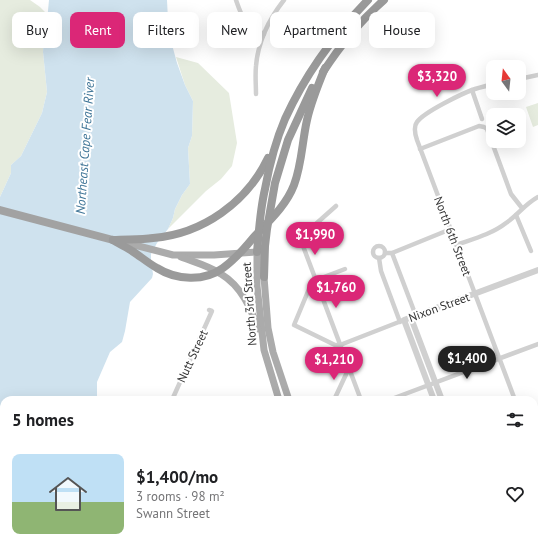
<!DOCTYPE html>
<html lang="en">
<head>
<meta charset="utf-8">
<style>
  body { margin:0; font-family:"PT Sans",sans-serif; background:#f2f2f2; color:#202124; height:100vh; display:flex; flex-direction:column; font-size:15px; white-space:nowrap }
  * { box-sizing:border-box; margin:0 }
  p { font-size:13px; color:#757577 }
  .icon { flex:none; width:22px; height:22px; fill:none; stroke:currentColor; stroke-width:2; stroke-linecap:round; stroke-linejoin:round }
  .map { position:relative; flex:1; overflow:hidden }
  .panel { position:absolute; left:0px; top:396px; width:538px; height:156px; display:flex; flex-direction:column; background:#fff; border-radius:12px 12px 0 0; box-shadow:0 4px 16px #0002 }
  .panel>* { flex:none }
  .top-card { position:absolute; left:12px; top:12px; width:514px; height:36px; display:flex; gap:8px }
  .needle { width:26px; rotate:345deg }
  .controls { position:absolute; left:486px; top:60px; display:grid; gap:8px }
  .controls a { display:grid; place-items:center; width:40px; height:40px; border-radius:8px; background:#fff; box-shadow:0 4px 16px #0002; font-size:20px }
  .price { position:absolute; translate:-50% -34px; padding:0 9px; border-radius:14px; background:#db2777; color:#fff; font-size:13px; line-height:26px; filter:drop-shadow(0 1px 2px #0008) }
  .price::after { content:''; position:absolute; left:50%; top:24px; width:12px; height:9px; margin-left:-6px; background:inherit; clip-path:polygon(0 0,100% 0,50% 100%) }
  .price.selected { background:#222; color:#fff }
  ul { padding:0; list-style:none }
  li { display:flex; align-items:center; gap:12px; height:100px; padding:0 12px }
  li+li { border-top:1px solid #e0e0e0 }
  li span { display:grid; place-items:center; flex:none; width:112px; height:80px; border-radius:8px; color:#555 }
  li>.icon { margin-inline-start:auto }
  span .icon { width:48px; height:48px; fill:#fffc; stroke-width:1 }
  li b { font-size:17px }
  h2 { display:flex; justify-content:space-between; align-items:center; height:48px; padding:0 12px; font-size:17px }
  .tag { padding:0 14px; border-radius:8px; background:#fff; box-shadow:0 4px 16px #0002; font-size:14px; line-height:36px }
  .tag.selected { background:#db2777; color:#fff }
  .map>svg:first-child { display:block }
  .green { fill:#e6ecdf }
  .water { fill:#cfe2ee }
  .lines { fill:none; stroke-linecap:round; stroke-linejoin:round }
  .pedestrian { stroke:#d0d0d0; stroke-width:3.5 }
  .minor { stroke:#d0d0d0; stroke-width:4.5 }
  .tertiary { stroke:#d0d0d0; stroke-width:6 }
  .secondary { stroke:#bdbdbd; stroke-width:7 }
  .primary { stroke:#ababab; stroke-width:7 }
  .trunk { stroke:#a2a2a2; stroke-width:8 }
  .motorway { stroke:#9a9a9a; stroke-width:8 }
  .labels { text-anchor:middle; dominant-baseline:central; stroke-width:4; stroke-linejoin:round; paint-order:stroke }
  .street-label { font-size:12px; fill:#333; stroke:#fff }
  .water-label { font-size:13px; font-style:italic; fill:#3f7597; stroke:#fff }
</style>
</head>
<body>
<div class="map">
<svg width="538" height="552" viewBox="0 0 538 552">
  <rect width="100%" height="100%" fill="#fff"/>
  <g class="green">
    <path d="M0,0H30L40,7L47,14L44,34L43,52L47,92L42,113L21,156L11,165V173L0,197Z"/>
    <path d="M176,57L198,63L229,93L237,143L232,166L221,179L206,191L168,229L173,218L175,209L182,195L190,184L188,148L192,136L193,101L185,85Z"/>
    <path d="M538,103V125L533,127L526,107Z"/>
  </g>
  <path class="water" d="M49,0H167L168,20L171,41L177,63L185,85L193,101L192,136L188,148L190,184L182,195L175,209L173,218L168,229L157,243L151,254V261L153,274L152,278L130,302L125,331L122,342L110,352L97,382V400H4V548H85L86,552H0V197L11,173V165L21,156L42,113L47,92L43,52L44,34L47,21Z"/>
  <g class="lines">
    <path class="pedestrian" d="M148,548L150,552"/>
    <g class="minor">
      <path d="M236,0C243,20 244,24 264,34"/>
      <path d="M519,79L538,75"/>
      <path d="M493,84C487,86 481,87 475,89C463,93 424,112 417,122C413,127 415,134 417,140L515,400"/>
      <path d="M472,90L482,119"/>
      <path d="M256,94C256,85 255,75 256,66C258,42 269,19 284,0"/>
      <path d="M420,149L479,126L484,127L487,129L511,194L522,208"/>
      <path d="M336,206L300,238L361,400"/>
      <path d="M516,215L531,251"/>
      <path d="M456,245C473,239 492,234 506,223C518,215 525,204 538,197"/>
      <circle cx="379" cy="252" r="6"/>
      <path d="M385,253H392L451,229"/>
      <path d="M392,253L416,316"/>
      <path d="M379,258L381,271L400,322"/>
      <path d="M316,280L309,289L294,325L335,345H340L404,320"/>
      <path d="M316,280L345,269"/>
      <path d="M172,400L212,311L209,310"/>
      <path d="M334,400L349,368"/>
      <path d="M389,400L538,344"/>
      <path d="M534,419L538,418"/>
      <path d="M534,451L538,462"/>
      <path d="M534,506L538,504"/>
      <path d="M183,552L193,548"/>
      <path d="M411,552L421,548"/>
    </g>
    <g class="tertiary">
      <path d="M411,318L442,400"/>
      <path d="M434,400L404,320L538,270"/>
      <path d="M490,548L491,552"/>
      <path d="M498,548L499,552"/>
    </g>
    <g class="secondary">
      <path d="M260,548L261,552"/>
      <path d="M265,548L267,552"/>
    </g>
    <g class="primary">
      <path d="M119,241L173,255H214L257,252"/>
      <path d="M257,252L260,256L264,277L268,328L273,352L289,400"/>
      <path d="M257,256V286L264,350L279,400"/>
      <path d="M181,257C194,262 209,266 221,274C241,286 251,308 258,329"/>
      <path d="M337,548L338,552"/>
      <path d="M343,548L345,552"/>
    </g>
    <path class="trunk" d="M0,210L113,240"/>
    <g class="motorway">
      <path d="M323,72C340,46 360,21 384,0"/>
      <path d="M113,240C119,244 126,247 132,251C140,256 148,263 157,268C176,280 204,282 223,268C234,260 244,249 253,238C268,222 286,206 294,185C302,164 302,142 307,120C311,102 318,85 325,68"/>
      <path d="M113,240C127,239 140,240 153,238C203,234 247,202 268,158"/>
      <path d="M257,252C259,231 260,210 265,189C269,167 276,140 285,119C306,73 333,36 368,0"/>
      <path d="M264,277L265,246L267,229L275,183L288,140L312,88"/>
    </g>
  </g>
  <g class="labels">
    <g class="street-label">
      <text transform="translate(453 236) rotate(69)">North 6th Street</text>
      <text transform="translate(249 304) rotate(-94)">North 3rd Street</text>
      <text transform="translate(439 307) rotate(-20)">Nixon Street</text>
      <text transform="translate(192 356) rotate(-65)">Nutt Street</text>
    </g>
    <g class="water-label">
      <text transform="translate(85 146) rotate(-86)">Northeast Cape Fear River</text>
    </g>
  </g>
</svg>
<div class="controls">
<a><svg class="needle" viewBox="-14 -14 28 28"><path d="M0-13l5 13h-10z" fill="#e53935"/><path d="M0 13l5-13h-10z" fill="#757577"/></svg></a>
<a><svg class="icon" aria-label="layers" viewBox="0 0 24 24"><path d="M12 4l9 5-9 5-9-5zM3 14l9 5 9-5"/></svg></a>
</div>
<b class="price" style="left:437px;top:98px">$3,320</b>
<b class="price" style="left:315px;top:256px">$1,990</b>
<b class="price" style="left:336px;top:309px">$1,760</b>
<b class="price selected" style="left:467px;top:380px">$1,400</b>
<b class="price" style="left:334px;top:381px">$1,210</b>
<div class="top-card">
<a class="tag">Buy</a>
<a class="tag selected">Rent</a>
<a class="tag">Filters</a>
<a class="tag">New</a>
<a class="tag">Apartment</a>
<a class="tag">House</a>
</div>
<section class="panel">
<h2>5 homes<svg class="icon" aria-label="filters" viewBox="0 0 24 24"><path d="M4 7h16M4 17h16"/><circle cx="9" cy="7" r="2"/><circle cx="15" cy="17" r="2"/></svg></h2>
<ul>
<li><span style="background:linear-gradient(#bfe0f5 60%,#8fb573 0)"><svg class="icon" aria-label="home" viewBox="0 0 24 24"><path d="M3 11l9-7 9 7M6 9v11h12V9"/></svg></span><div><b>$1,400/mo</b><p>3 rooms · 98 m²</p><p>Swann Street</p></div><svg class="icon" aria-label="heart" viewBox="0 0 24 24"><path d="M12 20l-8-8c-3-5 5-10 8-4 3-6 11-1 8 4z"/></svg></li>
</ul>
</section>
</div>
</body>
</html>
